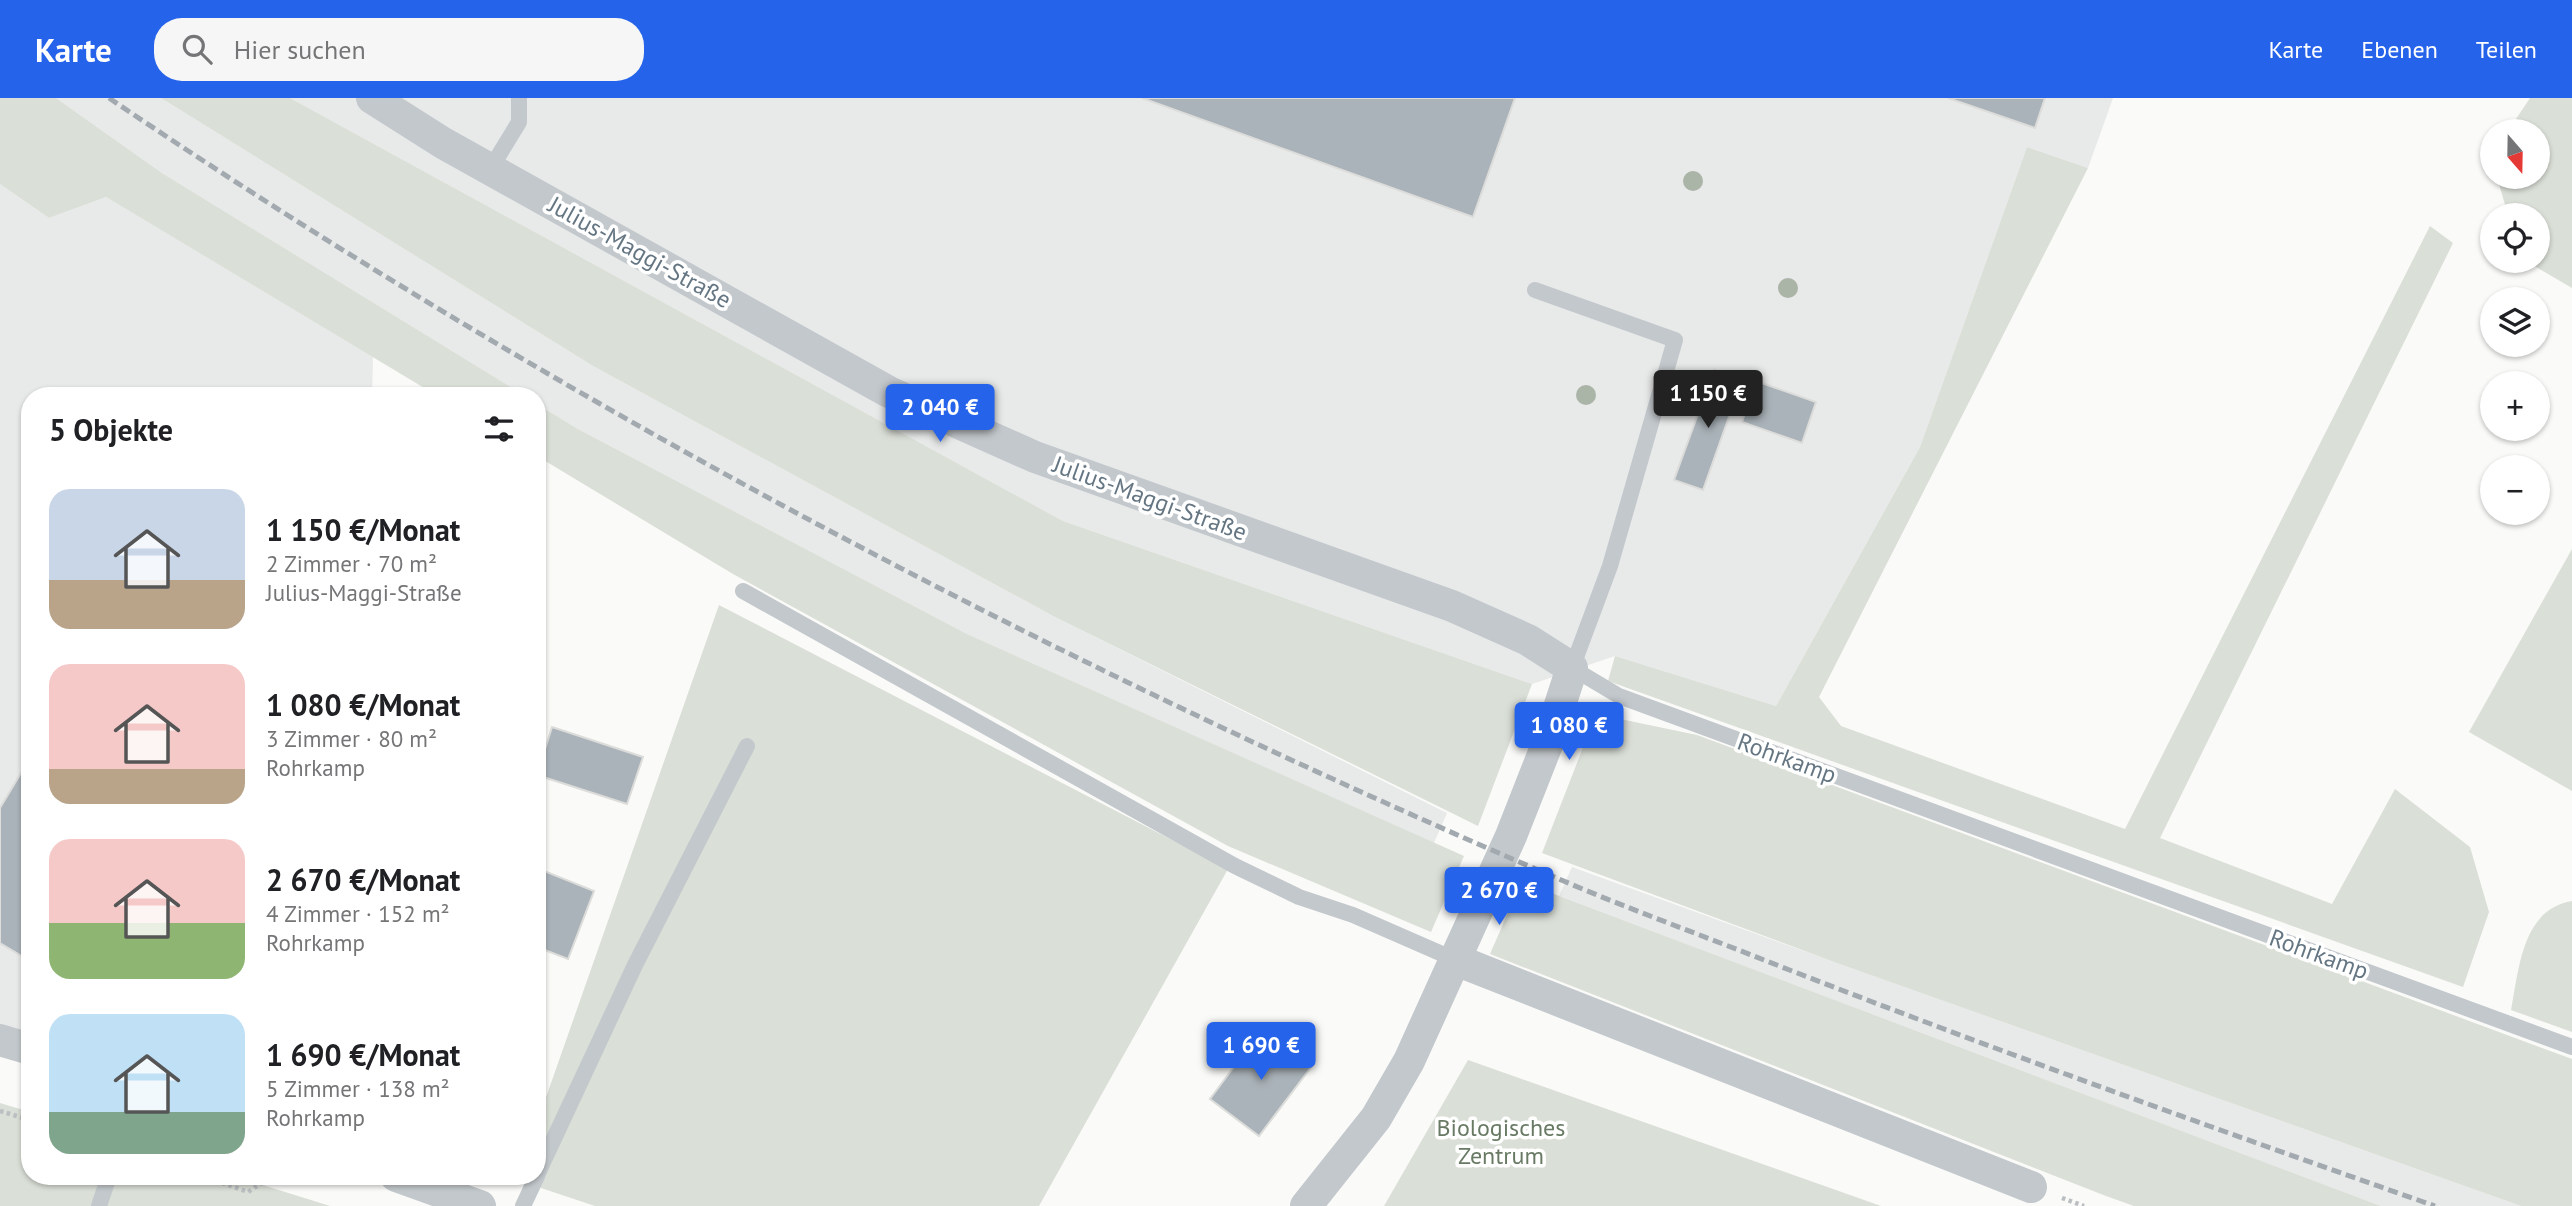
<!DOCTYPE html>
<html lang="de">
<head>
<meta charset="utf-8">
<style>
  body { margin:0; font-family:"PT Sans",sans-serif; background:#f6f6f6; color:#202124; height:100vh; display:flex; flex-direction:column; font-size:26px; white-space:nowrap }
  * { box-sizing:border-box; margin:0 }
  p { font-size:23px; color:#757577 }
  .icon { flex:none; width:38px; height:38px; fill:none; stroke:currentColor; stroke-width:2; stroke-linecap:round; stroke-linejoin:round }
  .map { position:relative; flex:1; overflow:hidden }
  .details { position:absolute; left:21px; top:289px; width:525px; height:798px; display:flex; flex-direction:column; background:#fff; border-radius:28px; box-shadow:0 2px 5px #0004 }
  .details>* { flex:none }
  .needle { width:46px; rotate:160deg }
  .buttons { position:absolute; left:2480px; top:21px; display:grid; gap:14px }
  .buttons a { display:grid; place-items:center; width:70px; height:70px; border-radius:50%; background:#fff; box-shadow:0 2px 5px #0004; font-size:35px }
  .price { position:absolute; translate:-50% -60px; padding:0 16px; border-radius:7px; background:#2563eb; color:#fff; font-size:23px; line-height:46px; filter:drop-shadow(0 2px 4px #0008) }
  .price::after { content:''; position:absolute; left:50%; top:42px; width:21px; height:16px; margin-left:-10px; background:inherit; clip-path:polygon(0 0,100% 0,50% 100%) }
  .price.selected { background:#222; color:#fff }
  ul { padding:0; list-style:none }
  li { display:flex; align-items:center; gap:21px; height:175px; padding:0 28px }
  li span { display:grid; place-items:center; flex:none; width:196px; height:140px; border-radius:21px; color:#555 }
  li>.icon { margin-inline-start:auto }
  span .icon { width:84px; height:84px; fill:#fffc; stroke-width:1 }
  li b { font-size:30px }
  h2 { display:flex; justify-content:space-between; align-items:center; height:84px; padding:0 28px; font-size:30px }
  header { display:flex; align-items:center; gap:42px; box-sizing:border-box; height:98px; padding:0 35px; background:#2563eb; color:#fff }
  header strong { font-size:33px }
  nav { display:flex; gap:38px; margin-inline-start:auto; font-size:24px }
  .search { width:490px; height:63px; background:#f6f6f6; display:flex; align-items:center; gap:18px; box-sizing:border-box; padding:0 24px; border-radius:28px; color:#757577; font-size:26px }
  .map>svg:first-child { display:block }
  .built { fill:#e8e9e9 }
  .green { fill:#dadfd7 }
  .building { fill:#aab3b9; stroke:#dcdcda; stroke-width:2 }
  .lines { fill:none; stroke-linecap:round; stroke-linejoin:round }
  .path { stroke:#bbbfc2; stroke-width:4.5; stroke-dasharray:3.5 3.5; stroke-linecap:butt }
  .lane { stroke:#c3c8cc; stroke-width:16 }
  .street { stroke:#c3c8cc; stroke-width:32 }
  .rail { stroke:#a2aab0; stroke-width:5; stroke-dasharray:10 5; stroke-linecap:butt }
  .tree { fill:#aab4a7 }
  .labels { text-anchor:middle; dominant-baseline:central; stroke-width:7; stroke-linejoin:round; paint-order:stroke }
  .street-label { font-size:24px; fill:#657683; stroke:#fff }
  .park-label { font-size:24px; fill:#687a64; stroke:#fff }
</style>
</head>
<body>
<header>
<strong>Karte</strong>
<div class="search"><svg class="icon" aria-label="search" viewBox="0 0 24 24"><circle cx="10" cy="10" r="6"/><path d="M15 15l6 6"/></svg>Hier suchen</div>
<nav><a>Karte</a><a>Ebenen</a><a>Teilen</a></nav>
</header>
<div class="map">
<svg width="2572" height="1108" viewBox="0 0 2572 1108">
  <rect width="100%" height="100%" fill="#fafaf8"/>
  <g class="built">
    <path d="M56,0H161L593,268L1055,519L1447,715L1434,745L967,536L578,331L537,306V298L524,297L162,75Z"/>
    <path d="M290,0H2113L2088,70L2027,49L1920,349L1776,608L1615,558L1532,586L1063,423Z"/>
    <path d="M0,86L49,120L106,99L373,259L372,297L30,298V942L0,932Z"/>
    <path d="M1572,769L1834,864L2521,1108H2381L1559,798Z"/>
  </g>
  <g class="green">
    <path d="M0,0H56L162,75L524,297H436L106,99L49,120L0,86Z"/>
    <path d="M161,0H290L1063,423L1532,586L1478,728L1055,519L593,268Z"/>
    <path d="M2530,0H2572V190L2526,163H2538V117H2508L2497,79H2538V33H2508Z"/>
    <path d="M2027,49L2088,70L1819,599L1841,628L2125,731L2430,128L2453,145L2160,740L2332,806L2395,691L2470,749L2489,814L2463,889L1608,583L1615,558L1776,608L1920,349Z"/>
    <path d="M537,306L578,331L967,536L1464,758L1431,834L1228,748L733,476L537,358Z"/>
    <path d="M2572,451V693L2469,634Z"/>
    <path d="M719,507L1228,771L1039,1108H595L517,1082L519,1078H537V1025Z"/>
    <path d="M1596,616L1697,637L2572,961V1108H2521L1834,864L1542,755Z"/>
    <path d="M1522,783L1559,798L2381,1108H2134L2106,1098L1490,856Z"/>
    <path d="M2572,803V934L2511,912C2519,871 2522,811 2572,803Z"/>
    <path d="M1468,962L1881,1108H1384Z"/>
    <path d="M0,1005L30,1014V1078H234L330,1108H0Z"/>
  </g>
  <g class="building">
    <path d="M1142,0H1515L1473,119Z"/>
    <path d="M1948,0H2045L2035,30Z"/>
    <path d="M1714,272L1742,282L1703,392L1674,382Z"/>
    <path d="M1756,283L1816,304L1802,345L1742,324Z"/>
    <path d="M552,629L643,659L627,706L537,677Z"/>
    <path d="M30,660V863L0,845V710Z"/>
    <path d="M537,753L545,756L539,771L594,793L568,861L537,849Z"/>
    <path d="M1262,931L1312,968L1259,1038L1210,1001Z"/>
  </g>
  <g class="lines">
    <g class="path">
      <path d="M0,1013L30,1022"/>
      <path d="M202,1078L248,1094L272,1078"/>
      <path d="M2062,1100L2084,1108"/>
    </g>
    <g class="lane">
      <path d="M491,70L519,24V0"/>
      <path d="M1535,192L1675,242L1610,468L1572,570L1619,598L2572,949"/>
      <path d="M743,493L1235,768L1299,799L1353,817L1456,862"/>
      <path d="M537,1077L635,867L747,648"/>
      <path d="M99,1108L109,1078"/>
      <path d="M523,1108L537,1078"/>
    </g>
    <g class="street">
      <path d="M372,0L443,45L889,294L1035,359L1452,508L1528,542L1572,570L1548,644L1511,738L1409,963L1376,1020L1306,1108"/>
      <path d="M1456,862L2031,1089"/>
      <path d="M0,942L30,951"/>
      <path d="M396,1078L480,1108"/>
    </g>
    <path class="rail" d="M109,0C564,308 1054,565 1559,781C1626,810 1696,835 1764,862C1986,949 2210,1029 2435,1108"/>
  </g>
  <g class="tree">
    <circle cx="1693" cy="83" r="10"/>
    <circle cx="1788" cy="190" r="10"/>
    <circle cx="1586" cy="297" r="10"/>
  </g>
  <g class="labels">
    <g class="street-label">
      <text transform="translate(640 154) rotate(29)">Julius-Maggi-Straße</text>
      <text transform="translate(1150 400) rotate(20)">Julius-Maggi-Straße</text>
      <text transform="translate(1787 660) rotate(20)">Rohrkamp</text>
      <text transform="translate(2319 856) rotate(20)">Rohrkamp</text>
    </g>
    <g class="park-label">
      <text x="1501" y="1029">Biologisches<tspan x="1501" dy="28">Zentrum</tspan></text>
    </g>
  </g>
</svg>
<div class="buttons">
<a><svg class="needle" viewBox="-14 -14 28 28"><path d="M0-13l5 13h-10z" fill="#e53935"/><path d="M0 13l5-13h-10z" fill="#757577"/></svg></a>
<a><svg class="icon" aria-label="locate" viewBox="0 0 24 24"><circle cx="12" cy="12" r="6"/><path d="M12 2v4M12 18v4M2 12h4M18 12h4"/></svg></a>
<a><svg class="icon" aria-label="layers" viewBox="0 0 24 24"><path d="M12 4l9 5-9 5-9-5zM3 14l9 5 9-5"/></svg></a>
<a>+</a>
<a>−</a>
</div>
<b class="price selected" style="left:1708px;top:332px">1 150 €</b>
<b class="price" style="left:940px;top:346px">2 040 €</b>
<b class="price" style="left:1569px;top:664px">1 080 €</b>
<b class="price" style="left:1499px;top:829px">2 670 €</b>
<b class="price" style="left:1261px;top:984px">1 690 €</b>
<section class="details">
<h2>5 Objekte<svg class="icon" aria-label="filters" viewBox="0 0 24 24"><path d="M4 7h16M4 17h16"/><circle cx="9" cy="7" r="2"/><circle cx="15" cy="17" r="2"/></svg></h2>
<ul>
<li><span style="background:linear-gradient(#c9d6e8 65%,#b9a48a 0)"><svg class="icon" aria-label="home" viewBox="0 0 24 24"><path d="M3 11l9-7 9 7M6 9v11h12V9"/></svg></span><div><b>1 150 €/Monat</b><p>2 Zimmer · 70 m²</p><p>Julius-Maggi-Straße</p></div></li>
<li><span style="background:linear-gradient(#f6c9c9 75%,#b9a48a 0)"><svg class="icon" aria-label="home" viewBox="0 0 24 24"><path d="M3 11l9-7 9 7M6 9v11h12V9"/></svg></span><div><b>1 080 €/Monat</b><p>3 Zimmer · 80 m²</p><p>Rohrkamp</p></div></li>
<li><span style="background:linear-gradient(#f6c9c9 60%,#8fb573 0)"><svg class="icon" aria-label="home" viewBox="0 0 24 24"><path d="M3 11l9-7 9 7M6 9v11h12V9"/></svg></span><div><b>2 670 €/Monat</b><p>4 Zimmer · 152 m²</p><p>Rohrkamp</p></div></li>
<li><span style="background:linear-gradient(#bfe0f5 70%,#7fa58c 0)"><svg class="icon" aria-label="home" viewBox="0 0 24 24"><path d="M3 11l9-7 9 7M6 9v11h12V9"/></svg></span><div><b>1 690 €/Monat</b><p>5 Zimmer · 138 m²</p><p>Rohrkamp</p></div></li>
</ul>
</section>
</div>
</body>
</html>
